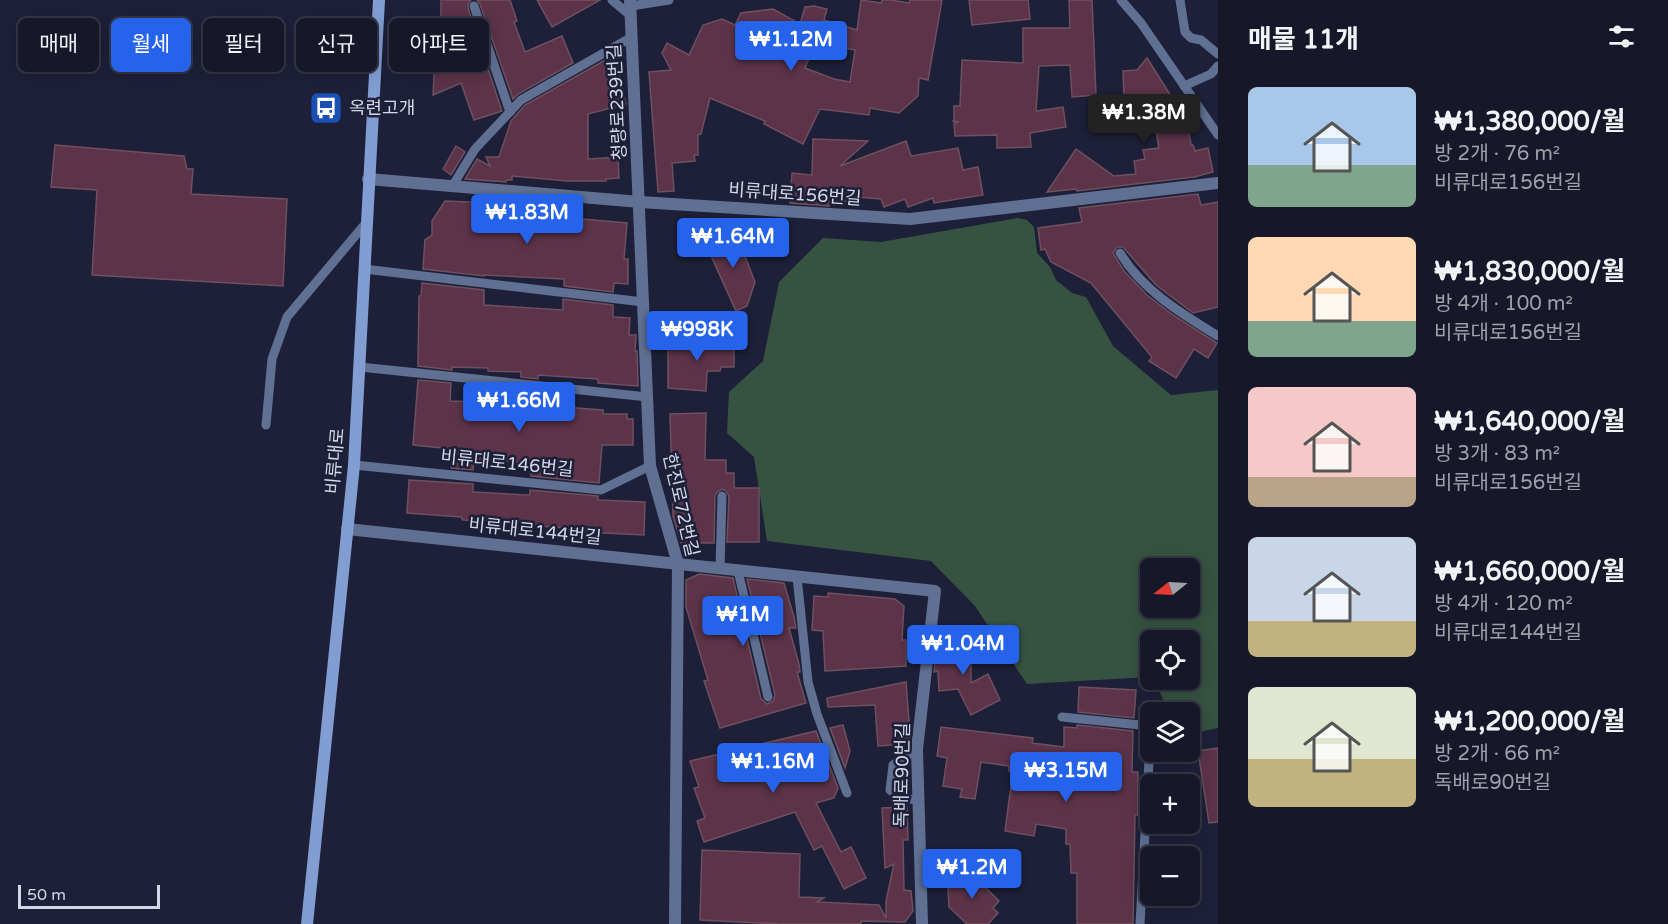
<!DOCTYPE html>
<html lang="ko">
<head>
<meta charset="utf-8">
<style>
  body { margin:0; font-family:"Varela Round","Noto Sans KR",sans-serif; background:#232536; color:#f1f3f6; height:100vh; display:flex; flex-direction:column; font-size:22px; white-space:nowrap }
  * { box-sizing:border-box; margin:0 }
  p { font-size:20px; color:#9ea0a8 }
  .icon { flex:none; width:33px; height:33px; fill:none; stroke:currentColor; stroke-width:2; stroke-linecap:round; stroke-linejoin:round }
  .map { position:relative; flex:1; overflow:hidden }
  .details { display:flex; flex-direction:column; background:#16182a; width:450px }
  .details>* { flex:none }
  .hud { position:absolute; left:18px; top:18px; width:570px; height:54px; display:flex; gap:12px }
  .needle { width:39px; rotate:252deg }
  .fabs { position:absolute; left:1140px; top:558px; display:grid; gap:12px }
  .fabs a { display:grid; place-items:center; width:60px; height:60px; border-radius:9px; background:#16182a; box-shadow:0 3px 15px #0003,0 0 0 2px #353747; font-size:30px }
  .scale { position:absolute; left:18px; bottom:15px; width:142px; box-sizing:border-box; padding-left:6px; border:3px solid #d4d7e7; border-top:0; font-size:16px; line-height:21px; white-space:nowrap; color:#d4d7e7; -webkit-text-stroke:4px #1d2038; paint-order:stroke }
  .price { position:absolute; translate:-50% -51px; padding:0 14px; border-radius:6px; background:#2563eb; color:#fff; font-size:20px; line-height:39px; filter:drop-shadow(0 2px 3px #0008) }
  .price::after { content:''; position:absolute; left:50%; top:36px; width:18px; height:14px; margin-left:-9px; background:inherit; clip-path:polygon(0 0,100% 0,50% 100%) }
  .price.on { background:#222; color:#fff }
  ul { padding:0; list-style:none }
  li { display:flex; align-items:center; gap:18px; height:150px; padding:0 30px }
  li span { display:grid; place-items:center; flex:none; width:168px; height:120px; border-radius:9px; color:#555 }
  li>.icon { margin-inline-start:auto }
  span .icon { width:72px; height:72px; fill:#fffc; stroke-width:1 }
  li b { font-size:26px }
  h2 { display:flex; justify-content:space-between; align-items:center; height:72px; padding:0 30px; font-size:26px }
  .pill { padding:0 21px; border-radius:9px; background:#16182a; box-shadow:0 3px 15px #0003,0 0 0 2px #353747; font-size:21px; line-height:54px }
  .pill.on { background:#2563eb; color:#fff }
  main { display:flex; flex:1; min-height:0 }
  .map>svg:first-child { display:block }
  .green { fill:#355340; fill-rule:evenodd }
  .building { fill:#5c3348; stroke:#6e505e; stroke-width:1.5; fill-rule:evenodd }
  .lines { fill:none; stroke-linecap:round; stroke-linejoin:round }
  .lane { stroke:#5f7092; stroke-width:9 }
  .street { stroke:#5f7092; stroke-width:12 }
  .secondary { stroke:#819dd2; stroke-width:12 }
  .labels { text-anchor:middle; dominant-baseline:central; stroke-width:5; stroke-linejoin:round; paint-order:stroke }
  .street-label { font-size:18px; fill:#d4d7e7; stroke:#1d2038 }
  .poi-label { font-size:18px; fill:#d4d7e7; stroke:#1d2038; text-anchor:start }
</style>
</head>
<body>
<main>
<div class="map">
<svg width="1218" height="924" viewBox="0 0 1218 924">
  <rect width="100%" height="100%" fill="#1d2038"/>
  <path class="green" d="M1018,218L1027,220L1034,227L1037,253L1050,267L1056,280L1072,293L1086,297L1113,346L1171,395L1218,390V728L1190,734V712H1168L1155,680H1190V640H1150V677L1027,684L975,606L931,561L767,541L754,457L727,433L729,392L763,361L779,282L823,238L881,242ZM1150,568H1190V608H1150Z"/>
  <g class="building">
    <path d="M441,0H471L468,4V8L502,111L474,120L461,83L433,95L436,38H439L438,18L441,19Z"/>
    <path d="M477,0H510L517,21L514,22L525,52L562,36L573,63L518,94L513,99L480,4Z"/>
    <path d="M537,0H600L552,27Z"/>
    <path d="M861,0L881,3L882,0H891L909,3L910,0H942L928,80L919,78L918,96L899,113L870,108L869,115L820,109L803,144L764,124L765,121L710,98L701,134L698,135V155H694L695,161L672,163L674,191L658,192L649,72L671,70L662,53L667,43L689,55L703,25L722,19L735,25L741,13L773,9L800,24L805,7L814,6L827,9L824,20L857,30ZM816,42L855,50L850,82L834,79L805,68Z"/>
    <path d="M969,0H1028L1030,19L972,25Z"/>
    <path d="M1069,0H1092L1096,95L1072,97L1070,65L1039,66L1036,111L1063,107L1066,127L1030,133L1031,147L997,148V135L955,136L954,123L959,122L953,121L954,120V106H960L962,60L1023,63V28H1070Z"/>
    <path d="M615,57L626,104L588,114V159L618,157L619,178L606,179V181H568L512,176V180H506V182L465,179L477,159L490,166L486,157H499L511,121L525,105L607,59Z"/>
    <path d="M1147,58L1176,104L1180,126L1188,125L1191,145H1193L1195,151L1208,148L1213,172L1194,177L1077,191L1076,189L1047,192L1076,149L1114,176L1136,174L1134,161L1145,159L1143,150L1159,148L1150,97L1124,96L1123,71L1137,70Z"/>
    <path d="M813,139L868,141L840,166L906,141L911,156L958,148L963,170L978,167L983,195L934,203L933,198L908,207L905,199L884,207L881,199L845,196V202L829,201V206L790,203L792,173L812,175Z"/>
    <path d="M55,145L184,156L187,169H193L191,194L287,199L283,286L92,275L97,190L51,187Z"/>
    <path d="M456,146L465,152L451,175L443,169Z"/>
    <path d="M1198,194L1201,205L1218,202V307L1193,313L1156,285L1123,247H1117L1113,253L1124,271L1147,295L1173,315L1217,343L1208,358L1194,349L1176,378L1149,361L1152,357L1091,283L1051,262L1045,249L1041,250L1038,228L1082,222L1079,208Z"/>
    <path d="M489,198L505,199V209L542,210V214L571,215V218L627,223L624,259H628V284L614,283L613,292L564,286V279L484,275V276L423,269L425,240L432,235V221L445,201L498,203Z"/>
    <path d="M735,231L755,282L747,306L736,311L712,258L710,240Z"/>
    <path d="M422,283L484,290V305L563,310V299L613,305V317L630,318L629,335H636L635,351H637L638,386L598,383V379L538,375V379L521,377V372L488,371V368L452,367V370L418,366L419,296H421Z"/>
    <path d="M668,340H734V367H721L720,371H707L706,391L668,388Z"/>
    <path d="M418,380L451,383L450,401L520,403V390L537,392V405L603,410V414H627V419H633V445H602L599,483L531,476L532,463L474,459L473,470L451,468L453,449L413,445Z"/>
    <path d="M706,413L705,460H726V473H734V488H759V542H727L729,496L726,491L722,489L717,492L715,496L714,543H681L673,516L670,414Z"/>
    <path d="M409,480L473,484V492L526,495H530V490L598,496V500L645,502L644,535L566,531V528L524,525V523L463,520L461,517L407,513Z"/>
    <path d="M699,574L733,578L761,699L767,704L773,701L775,695L747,579L784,583L794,617L796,628H789L799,664L800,672H797L806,703L720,728L704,681L708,680L686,607V580Z"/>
    <path d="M828,593L895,599L904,606L902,640H906V666L825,671L823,631L812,630L814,596L828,597Z"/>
    <path d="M938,640L971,643V683L988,674L1000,700L971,715L958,689L939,691L938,671L934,672Z"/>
    <path d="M906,682L910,734L909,744L878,746L875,705L828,707L827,698Z"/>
    <path d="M1079,687L1136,690L1134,718L1078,712Z"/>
    <path d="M843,725L850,751L845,768L830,728Z"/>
    <path d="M1077,725L1133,731L1132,772H1138V815H1135L1133,924H1077V873H1071L1070,844H1066V829L1036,824L1034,836L1005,831L1013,771H1009V766L981,762L975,799L960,797L962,789L943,786L947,758L937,756L941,727L1033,738L1032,743L1064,747V727L1077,728Z"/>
    <path d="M816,731L838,788L834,798L816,803L841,852L851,847L866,878L844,889L822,846L814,850L795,812L704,842L697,821L705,818L694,788L699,787L690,761Z"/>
    <path d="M1218,748V822L1209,823L1198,751Z"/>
    <path d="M907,807L908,840H903L904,890L911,891L913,911L905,922L861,921V924H781L700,920L702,850L800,854L799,897L824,898L817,902L879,905L886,918V901L894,864L885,868L882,808Z"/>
    <path d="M967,869L999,901L993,908L998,913L988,924H967L949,907L948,889Z"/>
  </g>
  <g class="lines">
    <g class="lane">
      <path d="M612,0L631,16"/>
      <path d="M1121,0L1141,23L1218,135"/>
      <path d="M1180,0L1185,32L1191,38L1201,40L1218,54"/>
      <path d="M474,6L510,112"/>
      <path d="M631,6L669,0"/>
      <path d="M1184,86L1211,74L1218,66"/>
      <path d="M453,185L475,149L521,100L632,37"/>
      <path d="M1120,253C1142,290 1182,314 1218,336"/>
      <path d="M364,269L643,302"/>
      <path d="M360,367L648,397"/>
      <path d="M266,425L272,359L287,317L366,223"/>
      <path d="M354,465L601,490L650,466"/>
      <path d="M720,569L722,496"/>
      <path d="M738,571L768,697"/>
      <path d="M797,577L808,682L817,714L847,793"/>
      <path d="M1062,717L1150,726"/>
      <path d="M917,749L893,765L890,790L902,798L918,800"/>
      <path d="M1140,924L1150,743"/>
    </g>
    <g class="street">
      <path d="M630,0L650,466L678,564L675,924"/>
      <path d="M368,179L640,202L910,219L1218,183"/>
      <path d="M347,529L935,591L917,749L922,924"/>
    </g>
    <path class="secondary" d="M307,924L354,465L379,0"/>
  </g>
  <defs>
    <symbol id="bus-square" viewBox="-11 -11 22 22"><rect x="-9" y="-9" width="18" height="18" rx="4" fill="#1a4fb4" stroke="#1d2038"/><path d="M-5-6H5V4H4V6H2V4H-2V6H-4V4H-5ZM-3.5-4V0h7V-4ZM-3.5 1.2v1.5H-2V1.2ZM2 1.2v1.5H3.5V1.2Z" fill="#fff"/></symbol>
  </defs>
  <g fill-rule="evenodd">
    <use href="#bus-square" x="307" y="89" width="38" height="38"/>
  </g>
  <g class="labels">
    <g class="street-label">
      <text transform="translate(617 102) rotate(-93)">청량로239번길</text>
      <text transform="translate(795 194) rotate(4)">비류대로156번길</text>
      <text transform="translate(335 461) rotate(-85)">비류대로</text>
      <text transform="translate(507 463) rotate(6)">비류대로146번길</text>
      <text transform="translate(681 505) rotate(77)">한진로72번길</text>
      <text transform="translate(535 531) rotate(6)">비류대로144번길</text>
      <text transform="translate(902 775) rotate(-89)">독배로90번길</text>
    </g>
    <g class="poi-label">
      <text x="349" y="108">옥련고개</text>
    </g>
  </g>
</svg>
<div class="fabs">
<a><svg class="needle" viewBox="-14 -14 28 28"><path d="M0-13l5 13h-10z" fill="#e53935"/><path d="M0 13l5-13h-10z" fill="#9ea0a8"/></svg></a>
<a><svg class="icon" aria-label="locate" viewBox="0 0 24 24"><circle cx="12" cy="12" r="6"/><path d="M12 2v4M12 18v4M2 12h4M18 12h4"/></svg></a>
<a><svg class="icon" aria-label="layers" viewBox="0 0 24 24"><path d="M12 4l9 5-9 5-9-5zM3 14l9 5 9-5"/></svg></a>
<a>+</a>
<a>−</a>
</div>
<div class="scale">50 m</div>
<b class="price" style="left:791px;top:72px">₩1.12M</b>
<b class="price on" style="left:1144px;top:145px">₩1.38M</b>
<b class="price" style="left:527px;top:245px">₩1.83M</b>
<b class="price" style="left:733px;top:269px">₩1.64M</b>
<b class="price" style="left:697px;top:362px">₩998K</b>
<b class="price" style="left:519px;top:433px">₩1.66M</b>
<b class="price" style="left:743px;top:647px">₩1M</b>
<b class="price" style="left:963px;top:676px">₩1.04M</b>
<b class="price" style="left:773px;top:794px">₩1.16M</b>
<b class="price" style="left:1066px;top:803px">₩3.15M</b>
<b class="price" style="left:972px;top:900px">₩1.2M</b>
<div class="hud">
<a class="pill">매매</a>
<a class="pill on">월세</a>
<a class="pill">필터</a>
<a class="pill">신규</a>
<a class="pill">아파트</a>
</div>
</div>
<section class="details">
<h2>매물 11개<svg class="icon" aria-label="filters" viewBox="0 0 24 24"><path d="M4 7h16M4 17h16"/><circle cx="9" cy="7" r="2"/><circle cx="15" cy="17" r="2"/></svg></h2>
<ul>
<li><span style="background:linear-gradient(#a9c7e8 65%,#7fa58c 0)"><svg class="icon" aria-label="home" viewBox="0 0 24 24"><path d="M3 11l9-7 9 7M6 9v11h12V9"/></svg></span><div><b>₩1,380,000/월</b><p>방 2개 · 76 m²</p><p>비류대로156번길</p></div></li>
<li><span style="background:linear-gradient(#ffd9b3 70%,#7fa58c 0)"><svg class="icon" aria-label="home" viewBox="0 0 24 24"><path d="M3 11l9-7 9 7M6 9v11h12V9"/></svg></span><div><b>₩1,830,000/월</b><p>방 4개 · 100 m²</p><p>비류대로156번길</p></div></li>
<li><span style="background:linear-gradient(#f6c9c9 75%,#b9a48a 0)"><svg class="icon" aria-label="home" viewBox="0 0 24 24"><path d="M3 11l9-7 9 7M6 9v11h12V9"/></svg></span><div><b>₩1,640,000/월</b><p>방 3개 · 83 m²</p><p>비류대로156번길</p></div></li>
<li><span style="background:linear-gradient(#c9d6e8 70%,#c2b280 0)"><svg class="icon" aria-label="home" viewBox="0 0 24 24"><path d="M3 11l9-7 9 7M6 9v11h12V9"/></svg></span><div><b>₩1,660,000/월</b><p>방 4개 · 120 m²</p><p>비류대로144번길</p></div></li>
<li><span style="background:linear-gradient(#dfe7d0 60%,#c2b280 0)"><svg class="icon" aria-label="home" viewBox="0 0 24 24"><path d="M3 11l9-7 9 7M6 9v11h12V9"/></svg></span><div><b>₩1,200,000/월</b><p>방 2개 · 66 m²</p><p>독배로90번길</p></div></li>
</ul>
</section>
</main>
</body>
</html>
